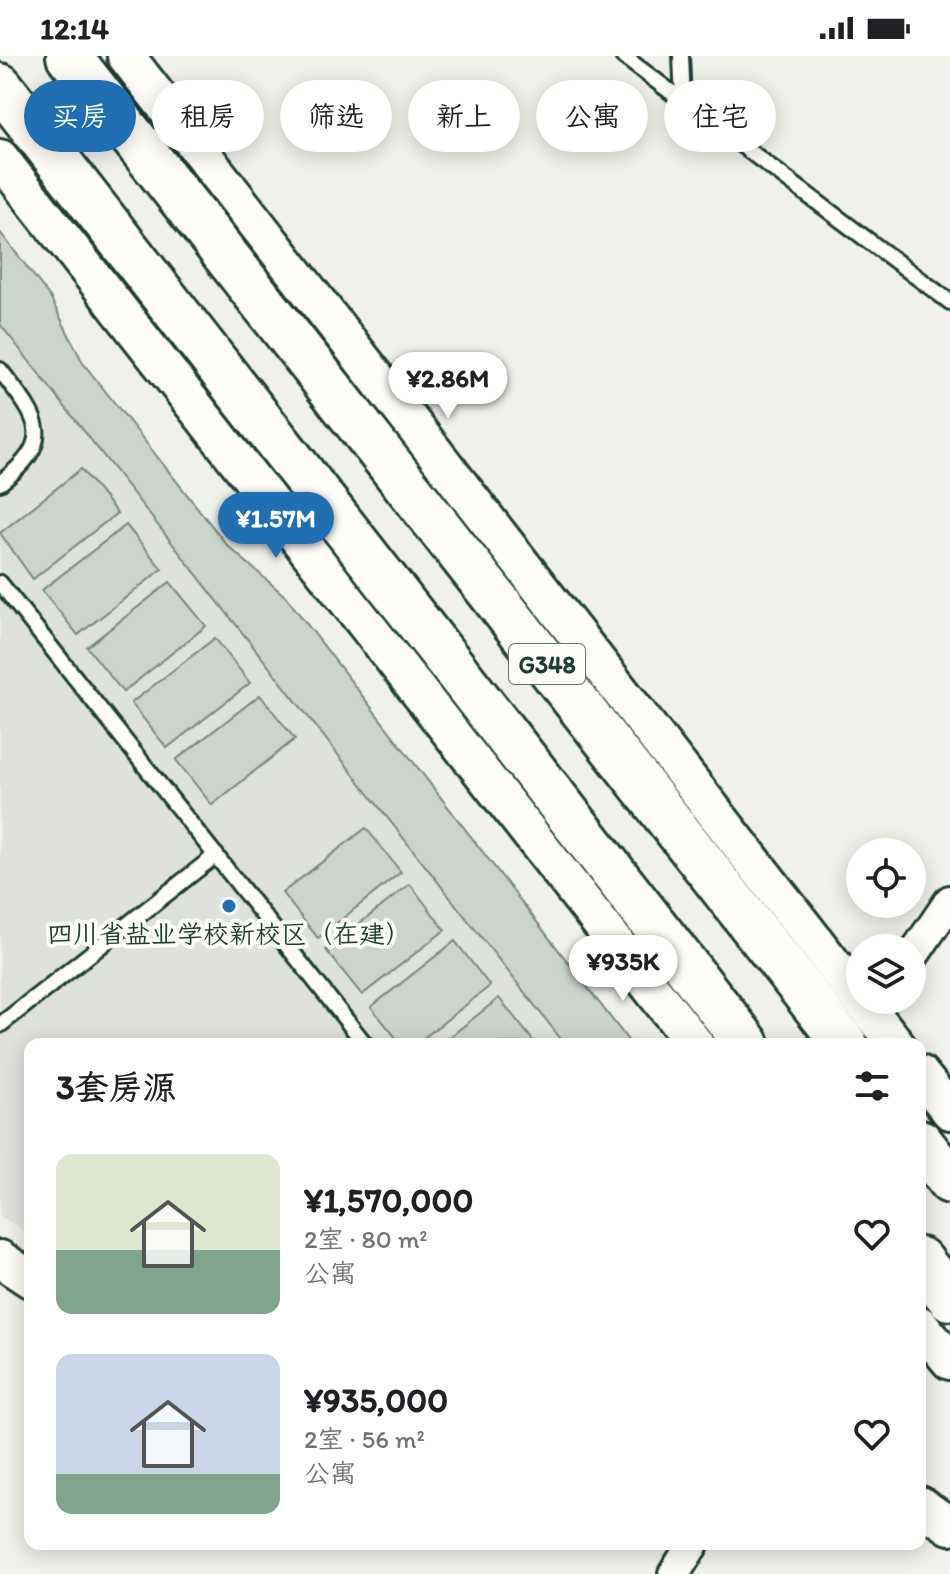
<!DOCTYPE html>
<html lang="zh">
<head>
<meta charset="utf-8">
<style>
  body { margin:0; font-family:Itim,"LXGW WenKai TC",sans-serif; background:#f6f6f6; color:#202124; height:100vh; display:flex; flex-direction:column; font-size:30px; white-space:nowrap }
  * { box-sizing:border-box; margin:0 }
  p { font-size:26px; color:#757577 }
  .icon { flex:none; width:44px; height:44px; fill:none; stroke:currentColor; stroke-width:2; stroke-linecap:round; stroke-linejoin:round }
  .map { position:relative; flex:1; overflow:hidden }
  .drawer { position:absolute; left:24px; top:982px; width:902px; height:512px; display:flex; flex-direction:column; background:#fff; border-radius:16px; box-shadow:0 4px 20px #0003 }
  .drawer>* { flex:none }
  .hud { position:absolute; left:24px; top:24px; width:902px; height:72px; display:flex; gap:16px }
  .controls { position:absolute; left:846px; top:782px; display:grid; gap:16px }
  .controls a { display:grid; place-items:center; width:80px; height:80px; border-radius:50%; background:#fff; box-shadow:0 4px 20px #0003; font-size:40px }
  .price { position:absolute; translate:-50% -68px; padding:0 18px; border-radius:28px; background:#fff; color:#222; font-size:26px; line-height:52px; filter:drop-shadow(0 2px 4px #0008) }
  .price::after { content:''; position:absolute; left:50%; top:48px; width:24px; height:18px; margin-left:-12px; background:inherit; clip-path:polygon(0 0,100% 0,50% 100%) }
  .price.selected { background:#1f6fb2; color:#fff }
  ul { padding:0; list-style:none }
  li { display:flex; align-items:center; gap:24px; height:200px; padding:0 32px }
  li span { display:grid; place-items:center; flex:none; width:224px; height:160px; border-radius:16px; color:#555 }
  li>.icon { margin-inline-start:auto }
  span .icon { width:96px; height:96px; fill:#fffc; stroke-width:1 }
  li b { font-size:34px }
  h2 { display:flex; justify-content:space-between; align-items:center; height:96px; padding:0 32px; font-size:34px }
  .tag { padding:0 28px; border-radius:36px; background:#fff; box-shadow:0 4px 20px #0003; font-size:28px; line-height:72px }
  .tag.selected { background:#1f6fb2; color:#fff }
  .status { display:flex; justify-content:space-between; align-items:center; height:56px; padding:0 40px; background:#fff; direction:ltr }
  .status svg { height:22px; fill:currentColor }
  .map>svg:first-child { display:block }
  .built { fill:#dfe2dc }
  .green { fill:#cdd3cd; stroke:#768880; stroke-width:2 }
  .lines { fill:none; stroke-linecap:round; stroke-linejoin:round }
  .service-casing { stroke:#1f3d34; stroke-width:20 }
  .minor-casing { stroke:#1f3d34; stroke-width:36 }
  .tertiary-casing { stroke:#1f3d34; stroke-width:42 }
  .trunk-casing { stroke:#1f3d34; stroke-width:50 }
  .service { stroke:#fdfcf7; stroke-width:14 }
  .minor { stroke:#fdfcf7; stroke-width:30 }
  .tertiary { stroke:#fdfcf7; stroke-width:36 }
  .trunk { stroke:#fdfcf7; stroke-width:44 }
  .poi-dot { fill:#1f6fb2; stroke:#fdfcf7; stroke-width:3 }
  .labels { text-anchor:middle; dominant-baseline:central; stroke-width:8; stroke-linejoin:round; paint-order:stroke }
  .shield { fill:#fdfcf7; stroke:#62766e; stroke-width:2 }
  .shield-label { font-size:24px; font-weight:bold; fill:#1f3d34 }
  .poi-label { font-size:26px; fill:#1f3d34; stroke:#fdfcf7 }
</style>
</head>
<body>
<div class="status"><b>12:14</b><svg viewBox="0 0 49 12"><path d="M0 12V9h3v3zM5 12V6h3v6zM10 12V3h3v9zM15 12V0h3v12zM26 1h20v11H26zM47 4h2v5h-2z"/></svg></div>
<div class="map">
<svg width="950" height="1518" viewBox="0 0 950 1518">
  <rect width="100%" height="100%" fill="#f0f1eb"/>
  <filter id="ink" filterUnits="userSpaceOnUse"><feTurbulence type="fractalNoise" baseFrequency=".0125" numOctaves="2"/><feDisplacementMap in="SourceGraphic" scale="16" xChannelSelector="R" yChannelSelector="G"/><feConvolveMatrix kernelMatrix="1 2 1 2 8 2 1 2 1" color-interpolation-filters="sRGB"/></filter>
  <g filter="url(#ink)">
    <path class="built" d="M0,268L565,988H30V1178L0,1160Z"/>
    <g class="green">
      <path d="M0,176L50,241L83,307L227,489L286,541L631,988H565L0,268Z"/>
      <path d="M81,413L117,457L33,523L0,477Z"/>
      <path d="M126,469L162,513L78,579L42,534Z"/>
      <path d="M170,526L206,570L123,636L87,591Z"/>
      <path d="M215,582L250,627L167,692L131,647Z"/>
      <path d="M260,639L295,683L212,749L176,704Z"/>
      <path d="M366,772L401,816L318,882L282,837Z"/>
      <path d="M410,828L445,874L362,939L326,894Z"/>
      <path d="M455,885L490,930L416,988H401L371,951Z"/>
      <path d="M499,942L535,987L441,988Z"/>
    </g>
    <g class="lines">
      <defs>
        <g id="service">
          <path d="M623,0L950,246"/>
          <path d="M681,0L683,46"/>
          <path d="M0,314C38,363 58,383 0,427"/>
          <path d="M0,527L365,988"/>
          <path d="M0,969L216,799"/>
        </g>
        <g id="minor">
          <path d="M912,901L950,845"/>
          <path d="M674,1518L693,1488"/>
        </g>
        <g id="tertiary">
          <path d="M126,0L860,943"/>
          <path d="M0,102L695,988"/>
          <path d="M861,944L896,988"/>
          <path d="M920,1018L950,1055"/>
          <path d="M0,1203L30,1223"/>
          <path d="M920,1269L950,1305"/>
          <path d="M920,1449L950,1470"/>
        </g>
        <g id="trunk">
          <path d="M69,0L845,988"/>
          <path d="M0,30L747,988"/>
          <path d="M920,1086L950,1125"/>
          <path d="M920,1204L950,1242"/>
        </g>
      </defs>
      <use href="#service" class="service-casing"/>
      <use href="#minor" class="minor-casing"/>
      <use href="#tertiary" class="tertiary-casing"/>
      <use href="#trunk" class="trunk-casing"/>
      <use href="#service" class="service"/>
      <use href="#minor" class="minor"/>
      <use href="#tertiary" class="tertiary"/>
      <use href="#trunk" class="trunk"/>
    </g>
  </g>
  <circle class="poi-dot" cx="229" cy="850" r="8"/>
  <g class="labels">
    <rect class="shield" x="509" y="588" width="76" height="40" rx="6"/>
    <g class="shield-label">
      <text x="547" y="608">G348</text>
    </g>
    <g class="poi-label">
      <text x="229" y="878">四川省盐业学校新校区（在建）</text>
    </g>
  </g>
</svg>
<div class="controls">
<a><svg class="icon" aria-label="locate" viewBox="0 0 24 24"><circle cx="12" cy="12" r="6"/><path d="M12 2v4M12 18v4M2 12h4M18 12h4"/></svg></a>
<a><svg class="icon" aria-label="layers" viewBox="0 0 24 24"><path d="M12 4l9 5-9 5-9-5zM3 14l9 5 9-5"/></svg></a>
</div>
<b class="price" style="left:448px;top:364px">¥2.86M</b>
<b class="price selected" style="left:276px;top:504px">¥1.57M</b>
<b class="price" style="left:623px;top:947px">¥935K</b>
<div class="hud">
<a class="tag selected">买房</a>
<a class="tag">租房</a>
<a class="tag">筛选</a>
<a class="tag">新上</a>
<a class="tag">公寓</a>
<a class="tag">住宅</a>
</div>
<section class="drawer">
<h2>3套房源<svg class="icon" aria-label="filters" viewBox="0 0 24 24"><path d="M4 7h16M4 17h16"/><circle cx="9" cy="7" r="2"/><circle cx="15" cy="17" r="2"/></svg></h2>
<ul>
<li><span style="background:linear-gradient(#dfe7d0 60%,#7fa58c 0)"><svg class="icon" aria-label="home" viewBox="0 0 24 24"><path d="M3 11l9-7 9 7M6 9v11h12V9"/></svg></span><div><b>¥1,570,000</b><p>2室 · 80 m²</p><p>公寓</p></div><svg class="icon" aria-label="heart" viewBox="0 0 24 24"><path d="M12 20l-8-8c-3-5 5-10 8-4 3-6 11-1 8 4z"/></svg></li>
<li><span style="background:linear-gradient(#c9d6e8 75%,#7fa58c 0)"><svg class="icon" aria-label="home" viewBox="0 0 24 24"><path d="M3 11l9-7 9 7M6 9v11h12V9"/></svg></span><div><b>¥935,000</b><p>2室 · 56 m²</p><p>公寓</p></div><svg class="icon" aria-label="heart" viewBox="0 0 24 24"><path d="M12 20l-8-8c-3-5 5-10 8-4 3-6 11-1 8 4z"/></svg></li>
</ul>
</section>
</div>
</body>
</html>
